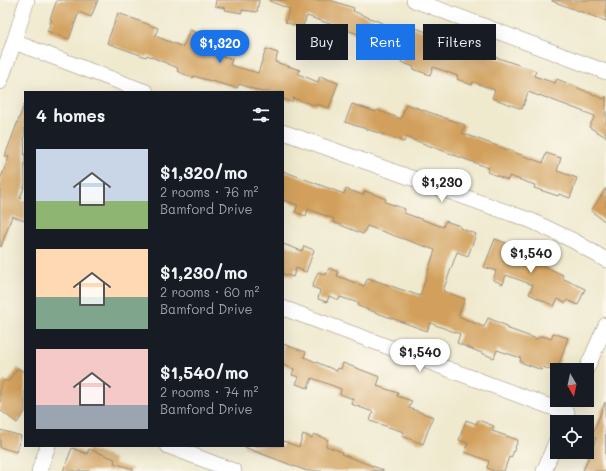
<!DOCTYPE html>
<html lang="en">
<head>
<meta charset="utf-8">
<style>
  body { margin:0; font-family:Mali,sans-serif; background:#242831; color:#f1f3f6; height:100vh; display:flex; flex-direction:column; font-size:15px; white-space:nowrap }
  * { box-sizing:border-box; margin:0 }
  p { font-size:13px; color:#9ea1a6 }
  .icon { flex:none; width:22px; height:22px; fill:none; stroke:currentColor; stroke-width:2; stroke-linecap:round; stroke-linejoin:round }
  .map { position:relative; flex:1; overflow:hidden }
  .sheet { position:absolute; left:24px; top:91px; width:260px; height:356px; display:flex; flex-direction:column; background:#171b24; border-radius:0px; box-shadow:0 4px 16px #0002 }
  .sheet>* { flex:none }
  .hud { position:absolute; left:296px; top:24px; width:250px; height:36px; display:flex; gap:8px }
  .needle { width:26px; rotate:171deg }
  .fabs { position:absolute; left:550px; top:363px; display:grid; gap:8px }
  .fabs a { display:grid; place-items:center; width:44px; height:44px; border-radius:0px; background:#171b24; box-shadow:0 4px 16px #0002; font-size:20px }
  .price { position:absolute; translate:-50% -34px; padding:0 9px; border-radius:14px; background:#fff; color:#222; font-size:13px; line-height:26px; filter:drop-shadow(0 1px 2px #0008) }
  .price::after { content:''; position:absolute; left:50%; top:24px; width:12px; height:9px; margin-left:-6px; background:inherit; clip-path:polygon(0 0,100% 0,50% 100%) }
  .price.current { background:#1a73e8; color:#fff }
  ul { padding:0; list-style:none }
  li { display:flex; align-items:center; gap:12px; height:100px; padding:0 12px }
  li span { display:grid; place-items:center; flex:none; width:112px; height:80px; border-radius:0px; color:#555 }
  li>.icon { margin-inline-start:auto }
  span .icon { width:48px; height:48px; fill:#fffc; stroke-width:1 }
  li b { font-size:17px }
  h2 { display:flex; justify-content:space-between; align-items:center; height:48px; padding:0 12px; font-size:17px }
  .chip { padding:0 14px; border-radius:0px; background:#171b24; box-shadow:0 4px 16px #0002; font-size:14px; line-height:36px }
  .chip.current { background:#1a73e8; color:#fff }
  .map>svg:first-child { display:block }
  .building { fill:#d2a05c }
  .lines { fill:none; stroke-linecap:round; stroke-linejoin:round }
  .street-casing { stroke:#958a76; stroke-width:16 }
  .street { stroke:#fff; stroke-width:15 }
</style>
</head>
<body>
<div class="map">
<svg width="606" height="471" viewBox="0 0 606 471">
  <rect width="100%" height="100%" fill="#fbf7ec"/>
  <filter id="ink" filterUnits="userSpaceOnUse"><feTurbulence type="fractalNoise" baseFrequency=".025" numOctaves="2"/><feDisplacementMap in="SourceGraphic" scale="8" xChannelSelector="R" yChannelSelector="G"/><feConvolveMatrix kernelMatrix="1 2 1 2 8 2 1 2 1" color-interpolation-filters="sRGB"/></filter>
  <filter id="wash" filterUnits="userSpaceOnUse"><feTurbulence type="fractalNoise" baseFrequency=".012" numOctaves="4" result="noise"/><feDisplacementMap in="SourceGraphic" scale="16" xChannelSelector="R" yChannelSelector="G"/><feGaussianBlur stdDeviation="0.9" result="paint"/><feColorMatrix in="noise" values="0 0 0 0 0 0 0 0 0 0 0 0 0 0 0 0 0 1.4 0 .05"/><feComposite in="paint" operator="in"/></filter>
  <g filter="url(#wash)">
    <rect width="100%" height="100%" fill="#efe9ce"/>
    <g id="blocks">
      <g class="building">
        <path d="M57,0H98L91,17L79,12L69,39L47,31L52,20L50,19Z"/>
        <path d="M216,0H259L257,12L242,10V13L225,10L226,8L215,6Z"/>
        <path d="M269,0H330L354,8L353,11L411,35L413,27L440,37L439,40L460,48L461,45L536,71L534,76L555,83L557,79L604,99L606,96V137L589,127L595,116L539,95V96L528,92L522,109L492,98L495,90L473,82L472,85L457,79L458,76L433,67L430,75L413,69L414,67L401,62L403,55L385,47L382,54L370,50L373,43L357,37L358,34L307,16L302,28L285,22L290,9L269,1Z"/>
        <path d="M552,0H606V21L552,1Z"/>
        <path d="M118,13L158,28L155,36L183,47L190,30L209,39L204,51L232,59L230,65L258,73L266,49L278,53L275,62L300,70L298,74L318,82L320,76L338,83L329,108L317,104L316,106L293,98L292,102L283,99V92H262L239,84L237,88L193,76V78L177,71L178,68L147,55L146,57L107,43Z"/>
        <path d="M352,104L376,112L377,110L401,119L406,104L465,125L462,133L543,163L546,153L561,158L557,171L577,178L570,198L559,194L558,196L534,188L535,185L509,176L508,180L487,172L489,168L406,137L404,142L394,138L345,122Z"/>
        <path d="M24,105L25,185L20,198L25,203V221L12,216L1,247L0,246V180L9,157L5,156Z"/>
        <path d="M283,171L344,194L346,189L363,195L365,191L386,199L385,202L405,209L404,213L443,227L445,221L460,226V228L476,234L468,256L457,252L443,291L465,299L458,316L484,327L488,318L507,326L506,328L537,339L539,337L543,336L551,339L553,333L568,338L556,372L543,367L542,370L520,362L521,358L497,350L494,358L457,343L460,334L430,323L427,331L358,306L359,303L340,297L339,300L329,296L327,302L318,299L320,290L312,287L318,272L326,275L329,268L338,272L337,276L364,286L368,278L420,296L435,250L367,226L363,234L333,222L334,219L308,209L306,216L295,212L298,205L283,200Z"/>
        <path d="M606,188V222L591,211Z"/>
        <path d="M495,239L534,253L531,260L563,275L562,278L585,289L578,305L567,300L566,303L558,299L554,306L529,294L533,285L506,275L503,284L493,280L496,271L484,267Z"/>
        <path d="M283,244L302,251L304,246L314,250L306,272L296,268L293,277L283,274Z"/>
        <path d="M283,344L306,352L304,357L337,371L338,368L341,369L343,363L380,377L377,386L398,393L397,396L412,401L409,408L433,417L423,444L402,436L404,432L370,421L373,412L351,404L353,399L340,394L341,389L312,378L308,388L296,384L299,377L292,375L294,369L283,365Z"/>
        <path d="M18,368L25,373V412L17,423L0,410V386L5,380L8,382Z"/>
        <path d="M605,402L606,471H583L596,438L592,436Z"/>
        <path d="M466,420L476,424L478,420L494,426L492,431L518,440L511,458L509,457L504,471H494L487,468L489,461L465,452L468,443L459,440Z"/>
        <path d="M0,430L21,436L16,452L0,447Z"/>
        <path d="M303,434L312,438L314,434L328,440L326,446L342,452L341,454L383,470V471H307L244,447V446H283V441L299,447Z"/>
        <path d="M72,448L87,454L89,449L115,459L114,463L133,469V471H63Z"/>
      </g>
    </g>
  </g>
  <g filter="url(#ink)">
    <use href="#blocks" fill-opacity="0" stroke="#958a76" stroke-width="1"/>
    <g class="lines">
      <defs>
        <g id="street">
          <path d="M414,0L606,72"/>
          <path d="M14,42L146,92"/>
          <path d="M0,82L14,42L27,0"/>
          <path d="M283,132L532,221L574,241L606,260"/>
          <path d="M283,308L567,413"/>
          <path d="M586,370L606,325"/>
          <path d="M168,446L234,471"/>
          <path d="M39,471L48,446"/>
          <path d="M544,471L557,439"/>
        </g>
      </defs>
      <use href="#street" class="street-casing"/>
      <use href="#street" class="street"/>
    </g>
  </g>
</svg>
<div class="fabs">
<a><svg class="needle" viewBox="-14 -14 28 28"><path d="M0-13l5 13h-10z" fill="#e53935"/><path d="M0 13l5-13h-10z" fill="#9ea1a6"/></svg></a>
<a><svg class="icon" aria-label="locate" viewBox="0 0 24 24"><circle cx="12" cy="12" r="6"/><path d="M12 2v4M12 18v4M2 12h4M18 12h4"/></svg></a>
</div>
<b class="price current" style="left:220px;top:64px">$1,320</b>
<b class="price" style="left:442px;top:203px">$1,230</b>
<b class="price" style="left:531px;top:274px">$1,540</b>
<b class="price" style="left:420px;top:373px">$1,540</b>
<div class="hud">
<a class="chip">Buy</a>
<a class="chip current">Rent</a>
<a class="chip">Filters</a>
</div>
<section class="sheet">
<h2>4 homes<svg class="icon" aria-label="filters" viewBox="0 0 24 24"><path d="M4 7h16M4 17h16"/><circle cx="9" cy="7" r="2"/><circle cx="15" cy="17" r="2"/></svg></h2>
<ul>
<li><span style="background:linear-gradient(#c9d6e8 65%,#8fb573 0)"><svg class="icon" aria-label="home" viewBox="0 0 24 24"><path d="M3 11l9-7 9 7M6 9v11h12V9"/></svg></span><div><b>$1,320/mo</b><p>2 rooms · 76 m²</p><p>Bamford Drive</p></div></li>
<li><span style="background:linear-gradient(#ffd9b3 60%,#7fa58c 0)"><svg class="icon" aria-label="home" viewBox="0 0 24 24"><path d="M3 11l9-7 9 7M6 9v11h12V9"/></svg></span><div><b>$1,230/mo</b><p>2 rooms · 60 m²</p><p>Bamford Drive</p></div></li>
<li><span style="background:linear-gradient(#f6c9c9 70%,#9aa5b1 0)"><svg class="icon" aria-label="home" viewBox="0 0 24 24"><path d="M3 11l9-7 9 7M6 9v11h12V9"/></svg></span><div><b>$1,540/mo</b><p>2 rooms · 74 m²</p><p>Bamford Drive</p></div></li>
</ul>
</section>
</div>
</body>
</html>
